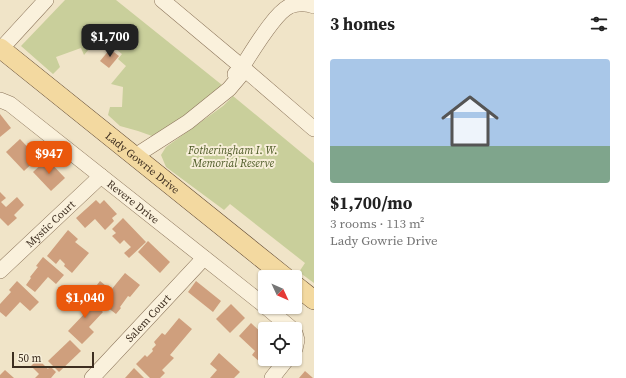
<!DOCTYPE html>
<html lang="en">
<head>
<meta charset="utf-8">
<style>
  body { margin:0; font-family:"Source Serif 4",serif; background:#f6f6f6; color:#222; height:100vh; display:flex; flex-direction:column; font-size:15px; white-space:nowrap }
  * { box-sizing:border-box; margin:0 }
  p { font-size:13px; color:#767676 }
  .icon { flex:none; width:22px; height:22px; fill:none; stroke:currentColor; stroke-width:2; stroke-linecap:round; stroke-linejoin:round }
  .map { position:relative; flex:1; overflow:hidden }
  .details { display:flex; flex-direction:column; background:#fff; width:312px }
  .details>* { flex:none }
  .needle { width:26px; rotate:134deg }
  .fabs { position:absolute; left:258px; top:270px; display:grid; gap:8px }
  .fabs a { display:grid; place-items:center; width:44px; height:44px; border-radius:4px; background:#fff; box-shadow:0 1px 3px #0004; font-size:20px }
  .scale { position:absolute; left:12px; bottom:10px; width:82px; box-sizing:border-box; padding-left:4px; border:2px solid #3d2e20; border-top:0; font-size:11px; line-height:14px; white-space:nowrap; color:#3d2e20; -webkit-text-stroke:3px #f7eed8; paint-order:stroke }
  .price { position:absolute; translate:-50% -34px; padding:0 9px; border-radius:8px; background:#ea580c; color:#fff; font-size:13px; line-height:26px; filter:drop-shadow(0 1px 2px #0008) }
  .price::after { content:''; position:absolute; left:50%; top:24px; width:12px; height:9px; margin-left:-6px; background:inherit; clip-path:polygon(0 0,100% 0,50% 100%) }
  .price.active { background:#222; color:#fff }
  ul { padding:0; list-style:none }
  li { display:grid; align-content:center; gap:8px; height:212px; padding:0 16px }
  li+li { border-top:1px solid #e0e0e0 }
  li span { display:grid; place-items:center; height:124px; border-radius:4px; color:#555 }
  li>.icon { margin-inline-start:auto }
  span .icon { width:72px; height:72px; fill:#fffc; stroke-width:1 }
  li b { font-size:17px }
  h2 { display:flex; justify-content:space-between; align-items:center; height:48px; padding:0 16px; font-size:17px }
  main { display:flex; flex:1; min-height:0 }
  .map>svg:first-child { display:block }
  .green { fill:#c9cf9b }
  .building { fill:#cf9f7d }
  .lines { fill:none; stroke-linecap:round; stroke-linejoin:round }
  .minor-casing { stroke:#8d765c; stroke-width:16 }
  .major-casing { stroke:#5b4430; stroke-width:20 }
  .minor { stroke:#faf1dc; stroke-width:15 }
  .major { stroke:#f3d9a0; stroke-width:19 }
  .labels { text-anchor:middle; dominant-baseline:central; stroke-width:4; stroke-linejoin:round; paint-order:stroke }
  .park-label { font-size:11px; font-style:italic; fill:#4d5a26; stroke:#f7eed8 }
  .street-label { font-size:11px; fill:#3d2e20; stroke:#f7eed8 }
</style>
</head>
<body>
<main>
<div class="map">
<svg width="314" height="378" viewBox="0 0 314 378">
  <rect width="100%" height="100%" fill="#f0e4c8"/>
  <g class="green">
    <path d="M65,0H116L222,85C202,106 176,121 152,136L138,131L120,126L108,115L110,107H122L123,87L111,84L126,66L118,59L122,54L111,45L106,49L96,41L84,55L81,48L56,57L60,67L53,74L21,46Z"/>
    <path d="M233,96L314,163V283L299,272L305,263L230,204L224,210L166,167L161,155L166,147L223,106Z"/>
  </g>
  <g class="building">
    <path d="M110,49L119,56L109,68L100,61Z"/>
    <path d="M0,114L11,128L0,137Z"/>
    <path d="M20,139L38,158L24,171L6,152Z"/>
    <path d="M47,159L65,178L51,191L33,172Z"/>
    <path d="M0,192L6,198L1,202L6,207L17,197L24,205L14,215L17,218L8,226L0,218Z"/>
    <path d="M96,200L100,204L104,200L117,214L112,218L114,221L105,230L95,219L85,228L76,218Z"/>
    <path d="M123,218L146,242L129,258L124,253L131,247L124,240L120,244L112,236L116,233L112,229Z"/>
    <path d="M68,230L78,239L75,242L89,253L72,273L64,266L65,264L60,259L56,264L47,256Z"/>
    <path d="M148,241L170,262L160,273L138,252Z"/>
    <path d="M43,257L64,275L56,284L48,277L35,292L26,285L31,278L30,277L38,267L36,266Z"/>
    <path d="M125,273L140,285L130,297L128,296L120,307L121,308L116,314L90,294L100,281L111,290Z"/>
    <path d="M17,281L39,302L30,311L20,302L6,317L0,312V304L11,292L9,290Z"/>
    <path d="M196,281L221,301L213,312L188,292Z"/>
    <path d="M82,293L103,312L89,327L94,332L82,344L68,331L86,312L75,302Z"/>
    <path d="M231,304L245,318L230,333L216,319Z"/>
    <path d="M179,318L192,329L170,355L174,358L162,370L165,373L160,378H150L136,364L145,355L147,357L153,351L152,349L156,345L154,342L162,333L165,335Z"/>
    <path d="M251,323L265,336V344L263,346L265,347V358L261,363L252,355L255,351L239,336Z"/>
    <path d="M70,340L81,351L59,372L48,361Z"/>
    <path d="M219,353L240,372L234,378H210L217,370L210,364Z"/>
    <path d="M38,359L48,369L50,366L56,372L51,378H35L39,374L31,366Z"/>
    <path d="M134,368L144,378H125Z"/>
    <path d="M5,370L14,378H0V375Z"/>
    <path d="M305,371L313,378H299Z"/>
  </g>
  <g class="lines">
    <defs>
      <g id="minor">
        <path d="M162,0L242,67L314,129"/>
        <path d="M1,49L46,0"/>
        <path d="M235,74L242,67C252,52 275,12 290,6C297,3 307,3 314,6"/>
        <path id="s1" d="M0,100L10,104L265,306"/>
        <path d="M135,156L188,122L229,89L240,76L242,67"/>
        <path id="s2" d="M0,271L101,176"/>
        <path d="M266,307L292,329"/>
        <path d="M295,333L297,340L295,349"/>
        <path id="s3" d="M92,378L204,258"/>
        <path d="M272,378L287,359"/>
      </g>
      <g id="major">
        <path id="s4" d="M0,48L285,277"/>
        <path d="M295,285L314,300"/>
      </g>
    </defs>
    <use href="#minor" class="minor-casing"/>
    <use href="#major" class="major-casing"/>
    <use href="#minor" class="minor"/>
    <use href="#major" class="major"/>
  </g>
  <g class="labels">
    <g class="park-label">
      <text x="233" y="150">Fotheringham I. W.<tspan x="233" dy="13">Memorial Reserve</tspan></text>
    </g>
    <g class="street-label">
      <text stroke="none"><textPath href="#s4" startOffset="183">Lady Gowrie Drive</textPath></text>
      <text stroke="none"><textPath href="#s1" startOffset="168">Revere Drive</textPath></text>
      <text stroke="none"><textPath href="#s2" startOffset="69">Mystic Court</textPath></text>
      <text stroke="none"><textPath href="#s3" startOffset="82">Salem Court</textPath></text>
    </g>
  </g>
</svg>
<div class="fabs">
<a><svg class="needle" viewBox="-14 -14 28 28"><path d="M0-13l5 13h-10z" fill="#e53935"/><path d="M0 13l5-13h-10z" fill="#767676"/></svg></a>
<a><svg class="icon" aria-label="locate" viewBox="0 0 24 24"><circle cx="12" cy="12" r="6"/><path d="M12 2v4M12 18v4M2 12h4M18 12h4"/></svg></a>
</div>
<div class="scale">50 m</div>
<b class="price active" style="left:110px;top:58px">$1,700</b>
<b class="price" style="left:49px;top:175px">$947</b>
<b class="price" style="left:85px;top:319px">$1,040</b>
</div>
<section class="details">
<h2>3 homes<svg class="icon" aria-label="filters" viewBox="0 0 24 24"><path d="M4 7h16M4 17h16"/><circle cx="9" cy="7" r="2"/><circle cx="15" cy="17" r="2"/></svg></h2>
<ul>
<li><span style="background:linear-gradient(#a9c7e8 70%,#7fa58c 0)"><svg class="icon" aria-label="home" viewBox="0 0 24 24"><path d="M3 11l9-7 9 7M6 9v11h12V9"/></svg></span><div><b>$1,700/mo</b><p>3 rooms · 113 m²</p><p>Lady Gowrie Drive</p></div></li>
</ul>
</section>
</main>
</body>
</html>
